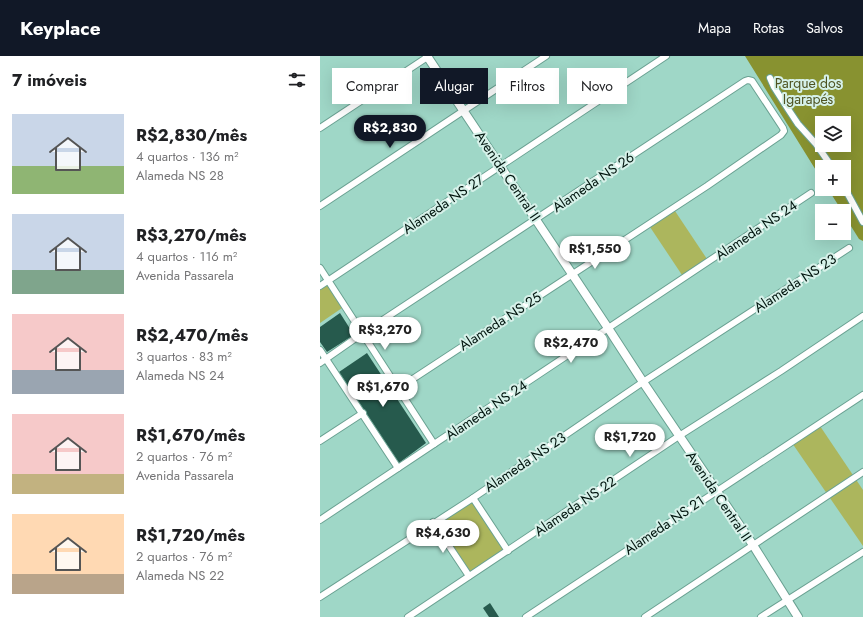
<!DOCTYPE html>
<html lang="pt">
<head>
<meta charset="utf-8">
<style>
  body { margin:0; font-family:Jost,sans-serif; background:#f6f6f6; color:#202124; height:100vh; display:flex; flex-direction:column; font-size:15px; white-space:nowrap }
  * { box-sizing:border-box; margin:0 }
  p { font-size:13px; color:#757577 }
  .icon { flex:none; width:22px; height:22px; fill:none; stroke:currentColor; stroke-width:2; stroke-linecap:round; stroke-linejoin:round }
  .map { position:relative; flex:1; overflow:hidden }
  .drawer { display:flex; flex-direction:column; background:#fff; width:320px }
  .drawer>* { flex:none }
  .banner { position:absolute; left:12px; top:12px; width:380px; height:36px; display:flex; gap:8px }
  .fabs { position:absolute; left:495px; top:60px; display:grid; gap:8px }
  .fabs a { display:grid; place-items:center; width:36px; height:36px; border-radius:0px; background:#fff; box-shadow:0 4px 16px #0002; font-size:20px }
  .price { position:absolute; translate:-50% -34px; padding:0 9px; border-radius:14px; background:#fff; color:#222; font-size:13px; line-height:26px; filter:drop-shadow(0 1px 2px #0008) }
  .price::after { content:''; position:absolute; left:50%; top:24px; width:12px; height:9px; margin-left:-6px; background:inherit; clip-path:polygon(0 0,100% 0,50% 100%) }
  .price.on { background:#111827; color:#fff }
  ul { padding:0; list-style:none }
  li { display:flex; align-items:center; gap:12px; height:100px; padding:0 12px }
  li span { display:grid; place-items:center; flex:none; width:112px; height:80px; border-radius:0px; color:#555 }
  li>.icon { margin-inline-start:auto }
  span .icon { width:48px; height:48px; fill:#fffc; stroke-width:1 }
  li b { font-size:17px }
  h2 { display:flex; justify-content:space-between; align-items:center; height:48px; padding:0 12px; font-size:17px }
  .pill { padding:0 14px; border-radius:0px; background:#fff; box-shadow:0 4px 16px #0002; font-size:14px; line-height:36px }
  .pill.on { background:#111827; color:#fff }
  header { display:flex; align-items:center; gap:24px; box-sizing:border-box; height:56px; padding:0 20px; background:#111827; color:#fff }
  header strong { font-size:19px }
  nav { display:flex; gap:22px; margin-inline-start:auto; font-size:14px }
  main { display:flex; flex:1; min-height:0 }
  .map>svg:first-child { display:block }
  .green { fill:#acb65d }
  .forest { fill:#889230; fill-rule:evenodd }
  .building { fill:#265a4d }
  .lines { fill:none; stroke-linecap:round; stroke-linejoin:round }
  .minor-casing { stroke:#6aa192; stroke-width:8 }
  .tertiary-casing { stroke:#6aa192; stroke-width:10 }
  .minor { stroke:#fff; stroke-width:6 }
  .tertiary { stroke:#fff; stroke-width:8 }
  .labels { text-anchor:middle; dominant-baseline:central; stroke-width:4; stroke-linejoin:round; paint-order:stroke }
  .park-label { font-size:14px; fill:#4e5321; stroke:#d6f1e9 }
  .street-label { font-size:14px; fill:#00140e; stroke:#d6f1e9 }
</style>
</head>
<body>
<header>
<strong>Keyplace</strong>
<nav><a>Mapa</a><a>Rotas</a><a>Salvos</a></nav>
</header>
<main>
<section class="drawer">
<h2>7 imóveis<svg class="icon" aria-label="filters" viewBox="0 0 24 24"><path d="M4 7h16M4 17h16"/><circle cx="9" cy="7" r="2"/><circle cx="15" cy="17" r="2"/></svg></h2>
<ul>
<li><span style="background:linear-gradient(#c9d6e8 65%,#8fb573 0)"><svg class="icon" aria-label="home" viewBox="0 0 24 24"><path d="M3 11l9-7 9 7M6 9v11h12V9"/></svg></span><div><b>R$2,830/mês</b><p>4 quartos · 136 m²</p><p>Alameda NS 28</p></div></li>
<li><span style="background:linear-gradient(#c9d6e8 70%,#7fa58c 0)"><svg class="icon" aria-label="home" viewBox="0 0 24 24"><path d="M3 11l9-7 9 7M6 9v11h12V9"/></svg></span><div><b>R$3,270/mês</b><p>4 quartos · 116 m²</p><p>Avenida Passarela</p></div></li>
<li><span style="background:linear-gradient(#f6c9c9 70%,#9aa5b1 0)"><svg class="icon" aria-label="home" viewBox="0 0 24 24"><path d="M3 11l9-7 9 7M6 9v11h12V9"/></svg></span><div><b>R$2,470/mês</b><p>3 quartos · 83 m²</p><p>Alameda NS 24</p></div></li>
<li><span style="background:linear-gradient(#f6c9c9 75%,#c2b280 0)"><svg class="icon" aria-label="home" viewBox="0 0 24 24"><path d="M3 11l9-7 9 7M6 9v11h12V9"/></svg></span><div><b>R$1,670/mês</b><p>2 quartos · 76 m²</p><p>Avenida Passarela</p></div></li>
<li><span style="background:linear-gradient(#ffd9b3 75%,#b9a48a 0)"><svg class="icon" aria-label="home" viewBox="0 0 24 24"><path d="M3 11l9-7 9 7M6 9v11h12V9"/></svg></span><div><b>R$1,720/mês</b><p>2 quartos · 76 m²</p><p>Alameda NS 22</p></div></li>
</ul>
</section>
<div class="map">
<svg width="543" height="561" viewBox="0 0 543 561">
  <rect width="100%" height="100%" fill="#9fd7c7"/>
  <g class="green">
    <path d="M353,152L387,203L362,219L328,168Z"/>
    <path d="M7,223L25,250L0,267V228Z"/>
    <path d="M498,367L543,434V490L470,384Z"/>
    <path d="M150,440L187,494L148,521L111,466Z"/>
  </g>
  <path class="forest" d="M425,0H543V185L539,183L524,159V155H522L508,133H524V111H502V124ZM502,67H524V89H502Z"/>
  <g class="building">
    <path d="M20,257L34,279L7,296L0,286V271Z"/>
    <path d="M47,297L106,387L79,407L19,316Z"/>
    <path d="M170,547L179,561H169L163,552Z"/>
  </g>
  <g class="lines">
    <defs>
      <g id="minor">
        <path d="M450,22L454,31L468,53L478,68L496,88L512,111"/>
        <path d="M0,72L109,0"/>
        <path d="M524,131L543,166"/>
        <path d="M0,150L226,0"/>
        <path d="M0,212L114,388"/>
        <path d="M0,230L346,0"/>
        <path d="M0,294L78,412"/>
        <path d="M0,307L43,277L425,25L428,24L432,25L463,72L464,75L461,79L387,130L79,332"/>
        <path d="M0,385L43,357"/>
        <path d="M153,442L188,495"/>
        <path d="M0,464L491,137"/>
        <path d="M113,466L149,520"/>
        <path d="M0,541L153,442L323,326L529,192"/>
        <path d="M88,561L359,380L461,315L543,260"/>
        <path d="M206,561L543,339"/>
        <path d="M325,561L543,416"/>
        <path d="M441,561L543,496"/>
      </g>
      <path id="tertiary" d="M107,0L288,272L323,326L433,489L478,561"/>
    </defs>
    <use href="#minor" class="minor-casing"/>
    <use href="#tertiary" class="tertiary-casing"/>
    <use href="#minor" class="minor"/>
    <use href="#tertiary" class="tertiary"/>
  </g>
  <g class="labels">
    <g class="park-label">
      <text x="488" y="27">Parque dos<tspan x="488" dy="16">Igarapés</tspan></text>
    </g>
    <g class="street-label">
      <text transform="translate(188 120) rotate(56)">Avenida Central II</text>
      <text transform="translate(273 126) rotate(-34)">Alameda NS 26</text>
      <text transform="translate(123 148) rotate(-34)">Alameda NS 27</text>
      <text transform="translate(436 174) rotate(-34)">Alameda NS 24</text>
      <text transform="translate(475 227) rotate(-33)">Alameda NS 23</text>
      <text transform="translate(180 265) rotate(-33)">Alameda NS 25</text>
      <text transform="translate(166 354) rotate(-34)">Alameda NS 24</text>
      <text transform="translate(205 406) rotate(-34)">Alameda NS 23</text>
      <text transform="translate(399 440) rotate(56)">Avenida Central II</text>
      <text transform="translate(255 450) rotate(-34)">Alameda NS 22</text>
      <text transform="translate(344 469) rotate(-34)">Alameda NS 21</text>
    </g>
  </g>
</svg>
<div class="fabs">
<a><svg class="icon" aria-label="layers" viewBox="0 0 24 24"><path d="M12 4l9 5-9 5-9-5zM3 14l9 5 9-5"/></svg></a>
<a>+</a>
<a>−</a>
</div>
<b class="price on" style="left:70px;top:93px">R$2,830</b>
<b class="price" style="left:275px;top:214px">R$1,550</b>
<b class="price" style="left:65px;top:295px">R$3,270</b>
<b class="price" style="left:251px;top:308px">R$2,470</b>
<b class="price" style="left:63px;top:352px">R$1,670</b>
<b class="price" style="left:310px;top:402px">R$1,720</b>
<b class="price" style="left:123px;top:498px">R$4,630</b>
<div class="banner">
<a class="pill">Comprar</a>
<a class="pill on">Alugar</a>
<a class="pill">Filtros</a>
<a class="pill">Novo</a>
</div>
</div>
</main>
</body>
</html>
